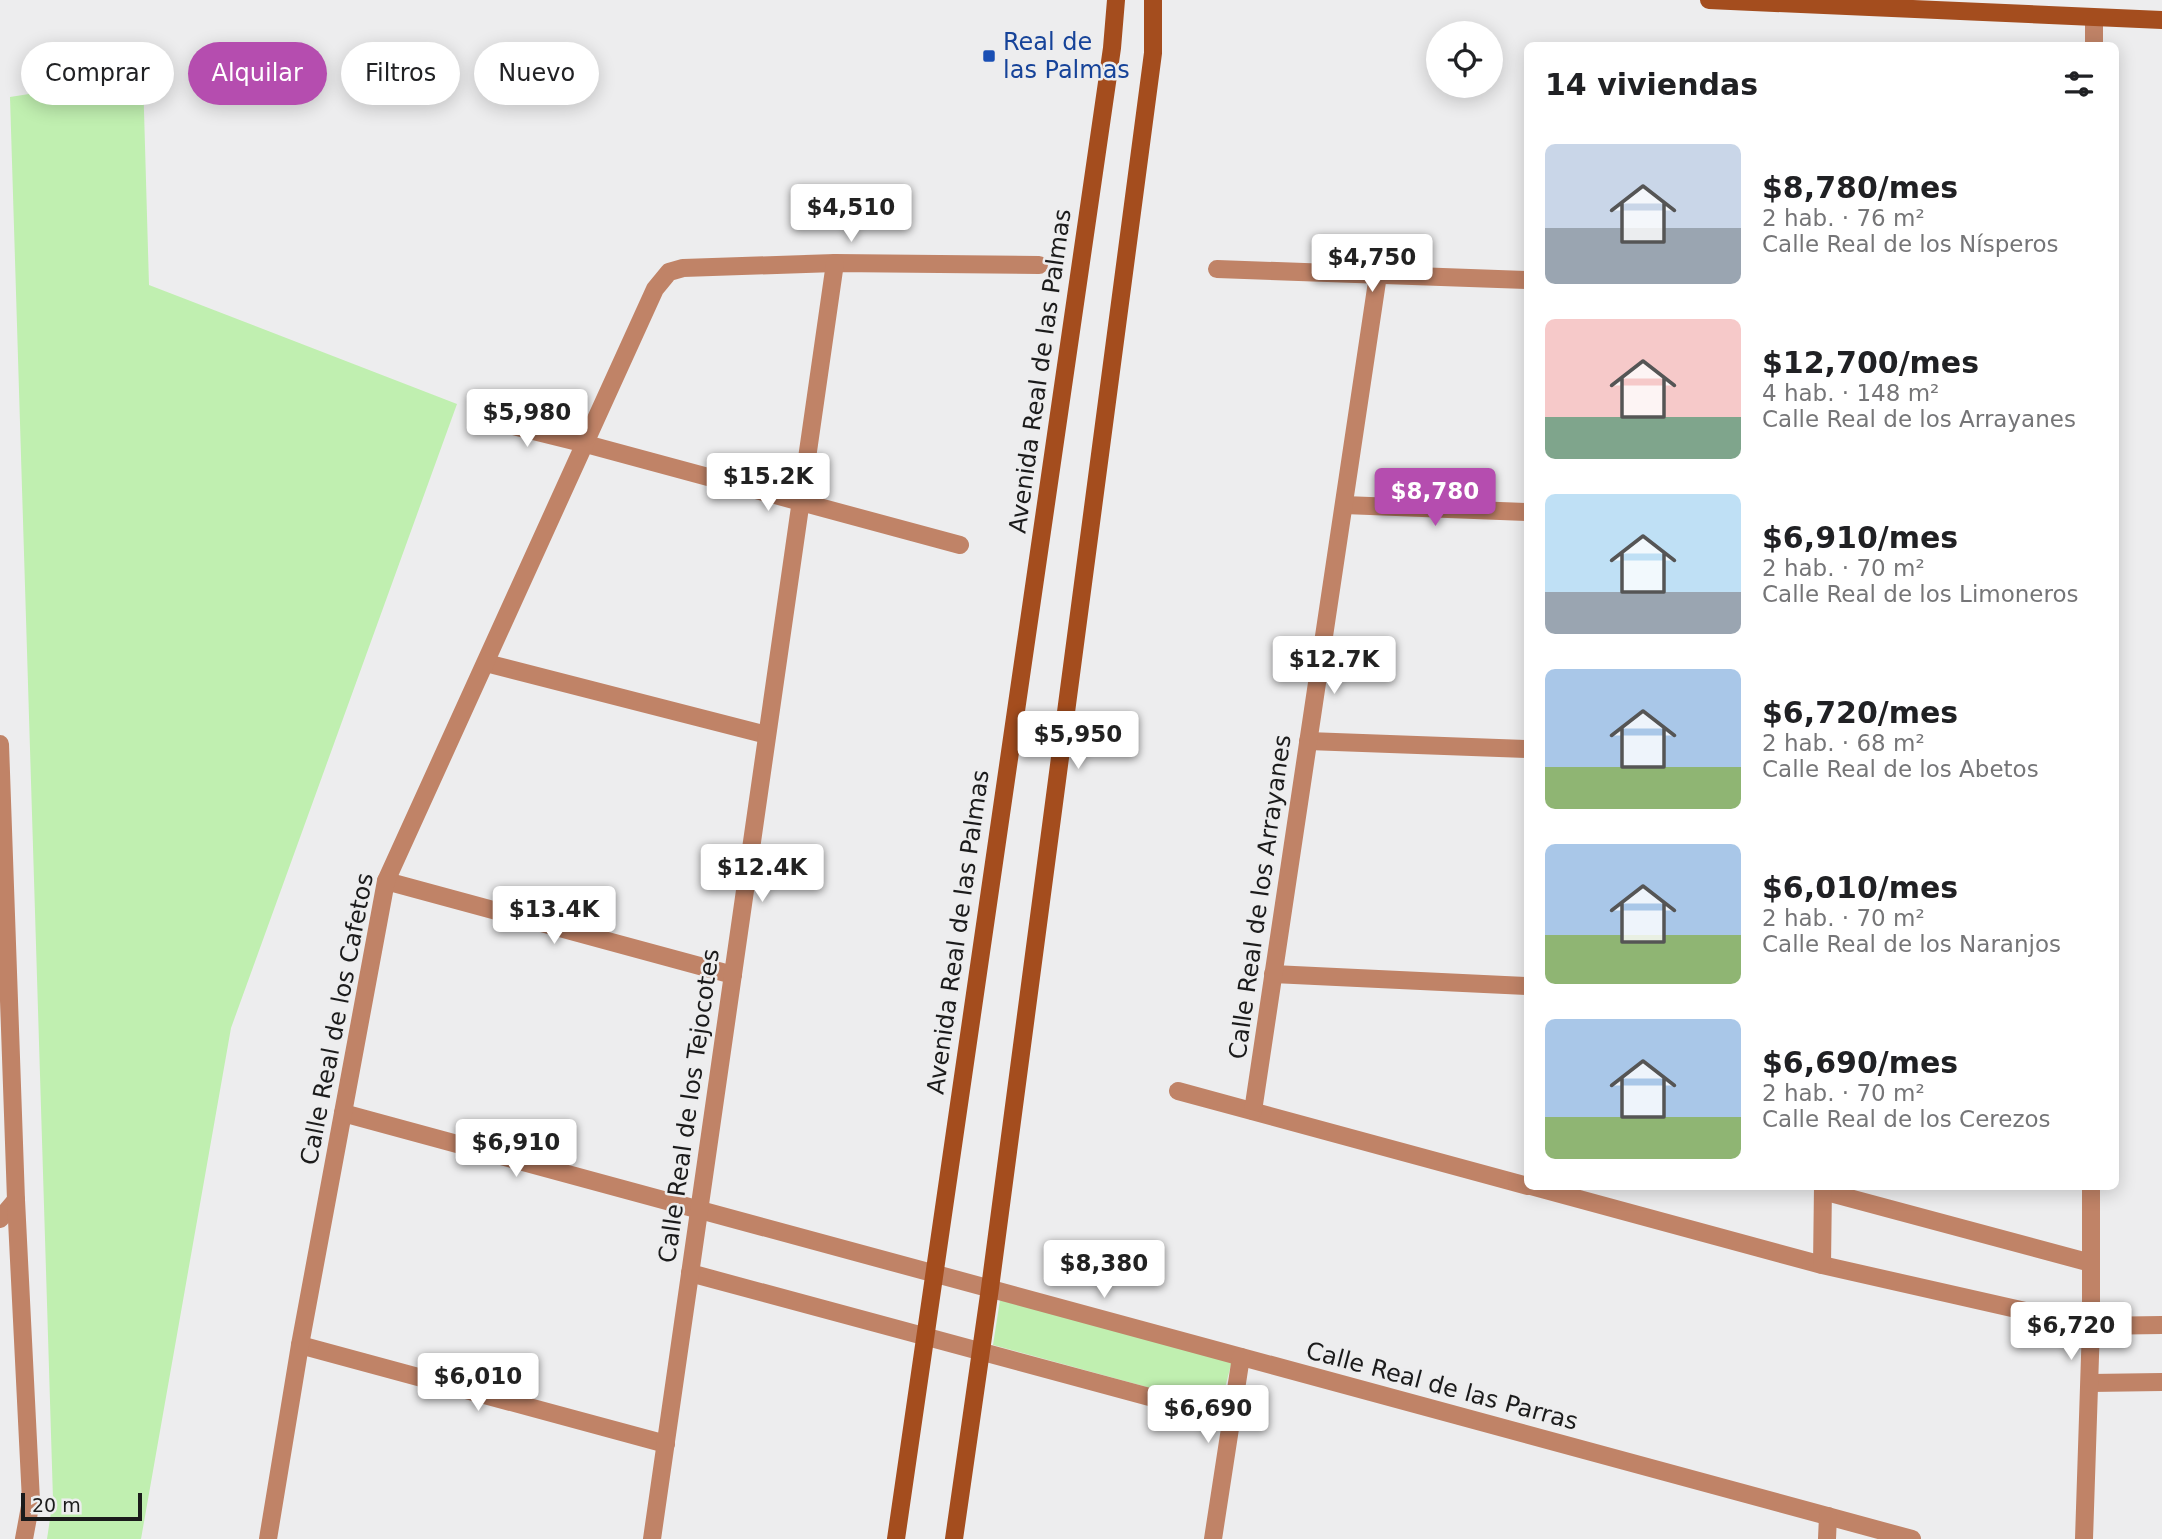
<!DOCTYPE html>
<html lang="es">
<head>
<meta charset="utf-8">
<style>
  body { margin:0; font-family:"DejaVu Sans",sans-serif; background:#f6f6f6; color:#202124; height:100vh; display:flex; flex-direction:column; font-size:26px; white-space:nowrap }
  * { box-sizing:border-box; margin:0 }
  p { font-size:23px; color:#757577 }
  .icon { flex:none; width:38px; height:38px; fill:none; stroke:currentColor; stroke-width:2; stroke-linecap:round; stroke-linejoin:round }
  .map { position:relative; flex:1; overflow:hidden }
  .details { position:absolute; left:1524px; top:42px; width:595px; height:1148px; display:flex; flex-direction:column; background:#fff; border-radius:10px; box-shadow:0 4px 18px #0003 }
  .details>* { flex:none }
  .guide { position:absolute; left:21px; top:42px; width:665px; height:63px; display:flex; gap:14px }
  .controls { position:absolute; left:1426px; top:21px; display:grid; gap:14px }
  .controls a { display:grid; place-items:center; width:77px; height:77px; border-radius:50%; background:#fff; box-shadow:0 4px 18px #0003; font-size:35px }
  .scale { position:absolute; left:21px; bottom:18px; width:121px; box-sizing:border-box; padding-left:7px; border:4px solid #1b1b1b; border-top:0; font-size:19px; line-height:24px; white-space:nowrap; color:#1b1b1b; -webkit-text-stroke:5px #ededee; paint-order:stroke }
  .price { position:absolute; translate:-50% -60px; padding:0 16px; border-radius:7px; background:#fff; color:#222; font-size:23px; line-height:46px; filter:drop-shadow(0 2px 4px #0008) }
  .price::after { content:''; position:absolute; left:50%; top:42px; width:21px; height:16px; margin-left:-10px; background:inherit; clip-path:polygon(0 0,100% 0,50% 100%) }
  .price.active { background:#b54daf; color:#fff }
  ul { padding:0; list-style:none }
  li { display:flex; align-items:center; gap:21px; height:175px; padding:0 21px }
  li span { display:grid; place-items:center; flex:none; width:196px; height:140px; border-radius:10px; color:#555 }
  li>.icon { margin-inline-start:auto }
  span .icon { width:84px; height:84px; fill:#fffc; stroke-width:1 }
  li b { font-size:30px }
  h2 { display:flex; justify-content:space-between; align-items:center; height:84px; padding:0 21px; font-size:30px }
  .chip { padding:0 24px; border-radius:32px; background:#fff; box-shadow:0 4px 18px #0003; font-size:24px; line-height:63px }
  .chip.active { background:#b54daf; color:#fff }
  .map>svg:first-child { display:block }
  .green { fill:#c0efb0 }
  .lines { fill:none; stroke-linecap:round; stroke-linejoin:round }
  .lane { stroke:#c08367; stroke-width:18 }
  .street { stroke:#c08367; stroke-width:18 }
  .secondary { stroke:#a44d1e; stroke-width:18 }
  .transit-dot { fill:#1a4fb4; stroke:#ededee; stroke-width:2.5 }
  .labels { text-anchor:middle; dominant-baseline:central; stroke-width:5; stroke-linejoin:round; paint-order:stroke }
  .transit-label { font-size:24px; fill:#164399; stroke:#ededee; text-anchor:start }
  .street-label { font-size:24px; fill:#1b1b1b; stroke:#ededee }
</style>
</head>
<body>
<div class="map">
<svg width="2162" height="1539" viewBox="0 0 2162 1539">
  <rect width="100%" height="100%" fill="#ededee"/>
  <g class="green">
    <path d="M143,76L149,285L457,404L231,1028L141,1539H47L53,1499L10,97Z"/>
    <path d="M1000,1300L1232,1361L1220,1407L993,1345Z"/>
  </g>
  <g class="lines">
    <path class="lane" d="M0,1219L16,1200"/>
    <g class="street">
      <path d="M2094,46V18"/>
      <path d="M1217,269L1528,280"/>
      <path d="M477,417L586,444L960,545"/>
      <path d="M1344,505L1528,512"/>
      <path d="M486,663L767,735"/>
      <path d="M1308,741L1528,749"/>
      <path d="M0,744L16,1200L31,1501L24,1539"/>
      <path d="M386,881L733,975"/>
      <path d="M1273,974L1528,986"/>
      <path d="M1178,1091L1528,1186"/>
      <path d="M1253,1111L1378,275"/>
      <path d="M343,1113L1912,1539"/>
      <path d="M1531,1186L1822,1265L2091,1326L2162,1325"/>
      <path d="M1823,1191L2091,1263"/>
      <path d="M1822,1265L1823,1186"/>
      <path d="M690,1273L1231,1419"/>
      <path d="M300,1345L666,1444"/>
      <path d="M2090,1383L2162,1382"/>
      <path d="M268,1539L300,1345L386,881L655,289L669,272L683,268L835,263L1039,265"/>
      <path d="M652,1539L835,263"/>
      <path d="M1213,1539L1241,1357"/>
      <path d="M1827,1539L1828,1516"/>
      <path d="M2084,1539L2091,1326V1186"/>
    </g>
    <g class="secondary">
      <path d="M1709,0L2162,20"/>
      <path d="M896,1539L1112,48L1116,0"/>
      <path d="M954,1539L990,1288L1153,53V0"/>
    </g>
  </g>
  <rect class="transit-dot" x="982" y="49" width="14" height="14" rx="3.5"/>
  <g class="labels">
    <g class="transit-label">
      <text x="1003" y="42">Real de<tspan x="1003" dy="28">las Palmas</tspan></text>
    </g>
    <g class="street-label">
      <text transform="translate(1040 371) rotate(-82)">Avenida Real de las Palmas</text>
      <text transform="translate(1260 897) rotate(-82)">Calle Real de los Arrayanes</text>
      <text transform="translate(958 932) rotate(-82)">Avenida Real de las Palmas</text>
      <text transform="translate(337 1019) rotate(-79)">Calle Real de los Cafetos</text>
      <text transform="translate(689 1106) rotate(-82)">Calle Real de los Tejocotes</text>
      <text transform="translate(1442 1386) rotate(15)">Calle Real de las Parras</text>
    </g>
  </g>
</svg>
<div class="controls">
<a><svg class="icon" aria-label="locate" viewBox="0 0 24 24"><circle cx="12" cy="12" r="6"/><path d="M12 2v4M12 18v4M2 12h4M18 12h4"/></svg></a>
</div>
<div class="scale">20 m</div>
<b class="price" style="left:851px;top:244px">$4,510</b>
<b class="price" style="left:1372px;top:294px">$4,750</b>
<b class="price" style="left:527px;top:449px">$5,980</b>
<b class="price" style="left:768px;top:513px">$15.2K</b>
<b class="price active" style="left:1435px;top:528px">$8,780</b>
<b class="price" style="left:1334px;top:696px">$12.7K</b>
<b class="price" style="left:1078px;top:771px">$5,950</b>
<b class="price" style="left:762px;top:904px">$12.4K</b>
<b class="price" style="left:554px;top:946px">$13.4K</b>
<b class="price" style="left:516px;top:1179px">$6,910</b>
<b class="price" style="left:1104px;top:1300px">$8,380</b>
<b class="price" style="left:2071px;top:1362px">$6,720</b>
<b class="price" style="left:478px;top:1413px">$6,010</b>
<b class="price" style="left:1208px;top:1445px">$6,690</b>
<div class="guide">
<a class="chip">Comprar</a>
<a class="chip active">Alquilar</a>
<a class="chip">Filtros</a>
<a class="chip">Nuevo</a>
</div>
<section class="details">
<h2>14 viviendas<svg class="icon" aria-label="filters" viewBox="0 0 24 24"><path d="M4 7h16M4 17h16"/><circle cx="9" cy="7" r="2"/><circle cx="15" cy="17" r="2"/></svg></h2>
<ul>
<li><span style="background:linear-gradient(#c9d6e8 60%,#9aa5b1 0)"><svg class="icon" aria-label="home" viewBox="0 0 24 24"><path d="M3 11l9-7 9 7M6 9v11h12V9"/></svg></span><div><b>$8,780/mes</b><p>2 hab. · 76 m²</p><p>Calle Real de los Nísperos</p></div></li>
<li><span style="background:linear-gradient(#f6c9c9 70%,#7fa58c 0)"><svg class="icon" aria-label="home" viewBox="0 0 24 24"><path d="M3 11l9-7 9 7M6 9v11h12V9"/></svg></span><div><b>$12,700/mes</b><p>4 hab. · 148 m²</p><p>Calle Real de los Arrayanes</p></div></li>
<li><span style="background:linear-gradient(#bfe0f5 70%,#9aa5b1 0)"><svg class="icon" aria-label="home" viewBox="0 0 24 24"><path d="M3 11l9-7 9 7M6 9v11h12V9"/></svg></span><div><b>$6,910/mes</b><p>2 hab. · 70 m²</p><p>Calle Real de los Limoneros</p></div></li>
<li><span style="background:linear-gradient(#a9c7e8 70%,#8fb573 0)"><svg class="icon" aria-label="home" viewBox="0 0 24 24"><path d="M3 11l9-7 9 7M6 9v11h12V9"/></svg></span><div><b>$6,720/mes</b><p>2 hab. · 68 m²</p><p>Calle Real de los Abetos</p></div></li>
<li><span style="background:linear-gradient(#a9c7e8 65%,#8fb573 0)"><svg class="icon" aria-label="home" viewBox="0 0 24 24"><path d="M3 11l9-7 9 7M6 9v11h12V9"/></svg></span><div><b>$6,010/mes</b><p>2 hab. · 70 m²</p><p>Calle Real de los Naranjos</p></div></li>
<li><span style="background:linear-gradient(#a9c7e8 70%,#8fb573 0)"><svg class="icon" aria-label="home" viewBox="0 0 24 24"><path d="M3 11l9-7 9 7M6 9v11h12V9"/></svg></span><div><b>$6,690/mes</b><p>2 hab. · 70 m²</p><p>Calle Real de los Cerezos</p></div></li>
</ul>
</section>
</div>
</body>
</html>
